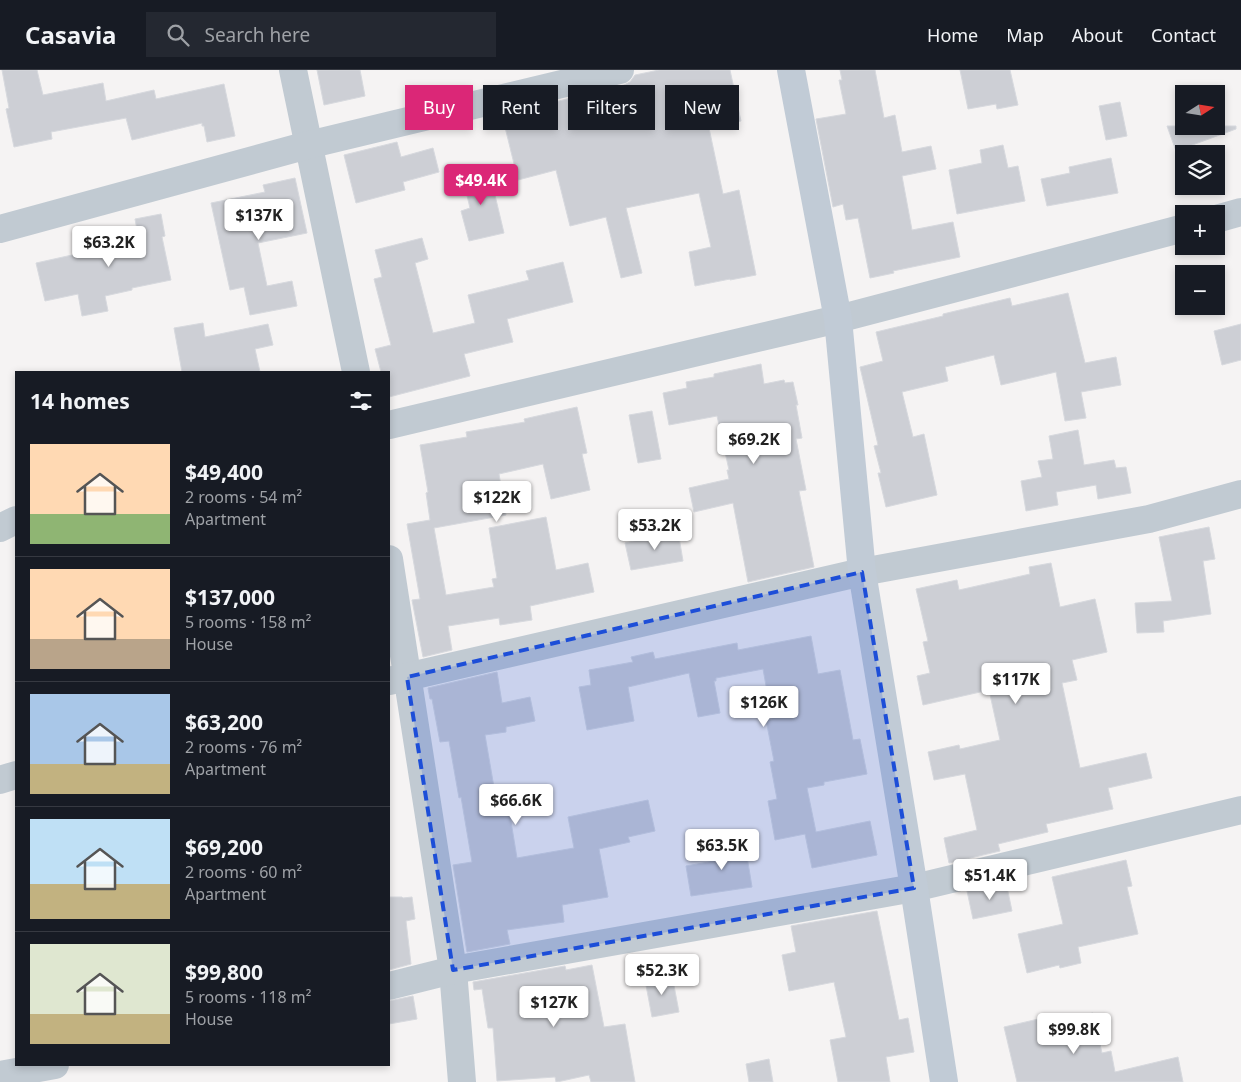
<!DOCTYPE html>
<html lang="en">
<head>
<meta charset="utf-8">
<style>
  body { margin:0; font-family:"Noto Sans",sans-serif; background:#242831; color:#f1f3f6; height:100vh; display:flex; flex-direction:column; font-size:19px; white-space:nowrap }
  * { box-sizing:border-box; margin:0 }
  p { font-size:16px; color:#9ea1a6 }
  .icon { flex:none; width:28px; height:28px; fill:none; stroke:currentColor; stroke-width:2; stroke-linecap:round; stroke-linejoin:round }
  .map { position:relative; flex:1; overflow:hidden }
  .side { position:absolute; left:15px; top:301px; width:375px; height:695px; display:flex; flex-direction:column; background:#171b24; border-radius:0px; box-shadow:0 2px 8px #0003 }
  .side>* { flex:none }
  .hud { position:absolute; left:405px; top:15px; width:475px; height:45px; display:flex; gap:10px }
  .needle { width:32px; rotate:78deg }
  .fabs { position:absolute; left:1175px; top:15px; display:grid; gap:10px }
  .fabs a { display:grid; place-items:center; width:50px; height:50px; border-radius:0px; background:#171b24; box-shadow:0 2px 8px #0003; font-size:25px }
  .price { position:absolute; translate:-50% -42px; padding:0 11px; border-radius:5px; background:#fff; color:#222; font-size:16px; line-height:32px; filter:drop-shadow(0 1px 2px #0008) }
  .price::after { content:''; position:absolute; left:50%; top:30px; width:15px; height:11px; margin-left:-8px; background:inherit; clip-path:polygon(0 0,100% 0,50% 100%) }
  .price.on { background:#db2777; color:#fff }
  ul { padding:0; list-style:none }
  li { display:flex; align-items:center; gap:15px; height:125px; padding:0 15px }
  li+li { border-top:1px solid #363941 }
  li span { display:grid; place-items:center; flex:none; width:140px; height:100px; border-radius:0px; color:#555 }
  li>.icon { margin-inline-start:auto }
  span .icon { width:60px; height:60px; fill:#fffc; stroke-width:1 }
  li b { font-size:21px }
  h2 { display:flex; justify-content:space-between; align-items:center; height:60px; padding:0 15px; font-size:21px }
  .chip { padding:0 18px; border-radius:0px; background:#171b24; box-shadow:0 2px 8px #0003; font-size:18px; line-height:45px }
  .chip.on { background:#db2777; color:#fff }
  header { display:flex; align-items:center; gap:30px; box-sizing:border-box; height:70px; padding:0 25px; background:#171b24; border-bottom:1px solid #363941 }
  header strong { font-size:24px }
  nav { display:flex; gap:28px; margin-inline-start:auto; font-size:18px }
  .search { width:350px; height:45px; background:#242831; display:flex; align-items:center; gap:12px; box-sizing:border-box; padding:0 18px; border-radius:0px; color:#9ea1a6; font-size:19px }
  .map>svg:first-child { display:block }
  .building { fill:#cdcfd5; stroke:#d7d9de }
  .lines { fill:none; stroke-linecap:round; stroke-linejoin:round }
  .street { stroke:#c1cad2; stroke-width:28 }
  .secondary { stroke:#c1cbd6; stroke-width:28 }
  .marked { fill:#1d4ed8; fill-opacity:0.2; stroke:#1d4ed8; stroke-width:4; stroke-dasharray:10 6; stroke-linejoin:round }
</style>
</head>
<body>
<header>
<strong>Casavia</strong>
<div class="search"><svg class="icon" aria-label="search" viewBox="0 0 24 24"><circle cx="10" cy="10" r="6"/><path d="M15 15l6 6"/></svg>Search here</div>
<nav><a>Home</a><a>Map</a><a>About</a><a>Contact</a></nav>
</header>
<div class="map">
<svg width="1241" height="1012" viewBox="0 0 1241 1012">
  <rect width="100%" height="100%" fill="#f5f3f3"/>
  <g class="building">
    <path d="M2,0H37L43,25L103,13L106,31L154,20L156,29L224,14L235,66L207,72L204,56H202V53L132,70L126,48L51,62L52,69L14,77L6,39L9,38Z"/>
    <path d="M317,0H360L365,26L324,35Z"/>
    <path d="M659,0H730L741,51L709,58L723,124L739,120L756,205L730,210V209L695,216L689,182L711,177L699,123L626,138L642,203L621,208L606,147L570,156L556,100L518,110L502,45L624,15L630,12L635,5Z"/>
    <path d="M840,0H875L884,48L895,45L902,82L931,76L936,99L902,106L912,160L953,152L960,187L893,201L894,203L870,208L858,148L846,150L843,134L833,137L816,49L846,44L839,10H842Z"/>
    <path d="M960,0H1010L1018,35L997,39L996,34L968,39Z"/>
    <path d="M1120,32L1127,66L1106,70L1099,36Z"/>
    <path d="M1167,56H1236V59L1176,81Z"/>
    <path d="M397,72L401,87L433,78L439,102L403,112L405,120L356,133L344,85Z"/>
    <path d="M1003,75L1008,98L1018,96L1025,131L957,144L949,100L982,93L980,80Z"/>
    <path d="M1111,88L1118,123L1047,136L1041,109L1070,103L1069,97Z"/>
    <path d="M489,98L495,121H494L504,163L469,171L461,141L470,138L462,105Z"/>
    <path d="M295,108L307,163L258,173L267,216L292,211L297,236L250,245L244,217L230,220L211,133L265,122L263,115Z"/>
    <path d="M161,144L165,166L162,167L171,210L132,218V220L105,226L108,241L82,246L78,224L45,231L36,193L99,179L98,173L138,165L135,149Z"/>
    <path d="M422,168L428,189L415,193L433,263L475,253L468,225L529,210L526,201L563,192L573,232L507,249L513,272L464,284L470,306L389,327V302H381L375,279L391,275L374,209L382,207L375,180Z"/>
    <path d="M1068,223L1085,293L1116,287L1121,315L1081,322L1086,348L1065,351L1056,302L1001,315L994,285L945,297L948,311L902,322L913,367L924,364L937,425L886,437L878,403H881L874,376L878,375L860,297L883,291L876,262L943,246V244L1010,228L1012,236Z"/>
    <path d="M203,253L205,267L268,254L273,275L255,279L260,302H182L174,258Z"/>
    <path d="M1241,254V290L1222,295L1214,261Z"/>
    <path d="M761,294L764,314L784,310L785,313L793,312L798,335H796L802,368L796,369L806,420L799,421L814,497L748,512L733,433L694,442L689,418L729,409L727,400H729L717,346L669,355L663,323L687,318L686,312L714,307V304Z"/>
    <path d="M577,337L587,383L582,384L590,420L551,429L543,394L499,404L506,445L434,458L446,525L494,517L492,509L497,508L489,458L546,447L556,500L588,493L594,522L530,536L532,550L500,555L499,548L448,556L452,580L423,587L412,530L420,529L407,454L430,450L426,423L428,422L420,375L467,367L466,362L525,352L524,349Z"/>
    <path d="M652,341L661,389L638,393L629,345Z"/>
    <path d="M1078,360L1084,395L1114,390L1116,398L1126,397L1131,423L1098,429L1096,415L1056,422L1058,435L1026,441L1021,411L1042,407L1038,391L1053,389L1049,366Z"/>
    <path d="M1209,457L1215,489L1203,491L1211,544L1163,551L1164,562L1137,563L1135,533L1172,531L1159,467Z"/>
    <path d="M678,461L683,491L631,500L625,473Z"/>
    <path d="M1051,493L1060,537L1095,529L1107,582L1072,590L1077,610L1062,613L1080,698L1146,683L1152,708L1108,718L1113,739L1046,754L1048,762L998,774L1000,781L949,793L944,768L977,760L965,704L934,710L928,682L959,675L960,679L1000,670L989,620L923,635L917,606L930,603L923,572L928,571L916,519L957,510L959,520L1030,504L1029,497Z"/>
    <path d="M811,566L818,604L840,600L853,670L860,669L867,704L824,712V715L807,718L816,762L870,751L877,785L812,798L805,764L775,770L768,731L777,729L770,692L774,691L766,650L772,649L763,599L716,608V611H714L720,643L698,647L689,603L628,617L634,651L587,660L579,617L591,615L589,600L633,592L631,587L653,582L655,589L737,573L738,580Z"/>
    <path d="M497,602L502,633L530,627L535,651L506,657V662L485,665L495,723L506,721L517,788L574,778L568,747L648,730L655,761L628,767L630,772L599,779L608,827L562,835L564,852L507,860L510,874L467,882L453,795L472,792L461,727L459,728L449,671L440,672L432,629H430L428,618Z"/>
    <path d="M744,768L752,817L691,826L686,796L720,790L716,773Z"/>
    <path d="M1126,790L1132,816L1127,817L1138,864L1078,877L1081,893L1060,898L1059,895L1027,903L1018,864L1063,854L1052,807Z"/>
    <path d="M1006,812L1012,841L973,849L967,821Z"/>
    <path d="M389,827H402L403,828L412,827L415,849L406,851L411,894L389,900Z"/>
    <path d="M877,841L899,950L908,948L914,982L886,987L890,1012H838L830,970L846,967L834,912L789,921L782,885L796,882L791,856Z"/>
    <path d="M592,895L604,957L625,954L635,1012H591L589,1005L557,1012H556L555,1007L497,1011L493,958H488L482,919L474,920L473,912L565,896L566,900Z"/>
    <path d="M672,905L679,942L652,947L645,910Z"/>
    <path d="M413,926L417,949L389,954V931Z"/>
    <path d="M1093,943L1102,983L1111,981L1115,1002L1178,987L1183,1012H1017L1004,957L1047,947L1048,952Z"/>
    <path d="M769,989L773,1012H749L746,994Z"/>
  </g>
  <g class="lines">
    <g class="street">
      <path d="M293,0L356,302"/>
      <path d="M1216,149L1241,142"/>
      <path d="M0,159L308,75L620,0"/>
      <path d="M389,355L838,249L1184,158"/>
      <path d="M0,458L16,450"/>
      <path d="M389,489L453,900L462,1012"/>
      <path d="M389,611L862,502L1149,449L1241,424"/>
      <path d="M0,710L16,705"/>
      <path d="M389,916L453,900L914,818L1241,740"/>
      <path d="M0,1005L55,995"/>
    </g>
    <path class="secondary" d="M791,0L838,249L862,502L914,818L944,1012"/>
  </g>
  <path class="marked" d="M862,502L914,818L453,900L407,607Z"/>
</svg>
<div class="fabs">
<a><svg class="needle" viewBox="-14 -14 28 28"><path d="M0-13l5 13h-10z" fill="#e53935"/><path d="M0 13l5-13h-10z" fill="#9ea1a6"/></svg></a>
<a><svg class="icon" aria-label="layers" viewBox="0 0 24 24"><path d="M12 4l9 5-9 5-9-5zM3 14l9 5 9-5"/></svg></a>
<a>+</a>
<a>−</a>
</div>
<b class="price on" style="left:481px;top:136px">$49.4K</b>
<b class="price" style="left:259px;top:171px">$137K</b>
<b class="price" style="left:109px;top:198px">$63.2K</b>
<b class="price" style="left:754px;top:395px">$69.2K</b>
<b class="price" style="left:497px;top:453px">$122K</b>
<b class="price" style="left:655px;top:481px">$53.2K</b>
<b class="price" style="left:1016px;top:635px">$117K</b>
<b class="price" style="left:764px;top:658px">$126K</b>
<b class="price" style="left:516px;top:756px">$66.6K</b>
<b class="price" style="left:722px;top:801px">$63.5K</b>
<b class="price" style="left:990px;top:831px">$51.4K</b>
<b class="price" style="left:662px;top:926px">$52.3K</b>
<b class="price" style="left:554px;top:958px">$127K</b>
<b class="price" style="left:1074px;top:985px">$99.8K</b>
<div class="hud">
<a class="chip on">Buy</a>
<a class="chip">Rent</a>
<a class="chip">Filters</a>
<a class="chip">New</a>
</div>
<section class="side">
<h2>14 homes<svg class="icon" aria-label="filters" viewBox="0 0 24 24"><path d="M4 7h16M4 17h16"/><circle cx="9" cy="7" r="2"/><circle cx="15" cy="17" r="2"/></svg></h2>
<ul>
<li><span style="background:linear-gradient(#ffd9b3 70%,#8fb573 0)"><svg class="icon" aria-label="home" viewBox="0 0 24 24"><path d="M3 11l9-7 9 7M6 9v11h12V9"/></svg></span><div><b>$49,400</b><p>2 rooms · 54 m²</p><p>Apartment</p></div></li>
<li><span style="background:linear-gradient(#ffd9b3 70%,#b9a48a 0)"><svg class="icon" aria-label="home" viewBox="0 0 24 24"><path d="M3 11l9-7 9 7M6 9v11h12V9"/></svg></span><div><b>$137,000</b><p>5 rooms · 158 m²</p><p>House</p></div></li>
<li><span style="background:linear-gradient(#a9c7e8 70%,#c2b280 0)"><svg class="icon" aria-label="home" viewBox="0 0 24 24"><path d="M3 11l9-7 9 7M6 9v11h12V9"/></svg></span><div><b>$63,200</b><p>2 rooms · 76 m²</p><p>Apartment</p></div></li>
<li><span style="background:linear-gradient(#bfe0f5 65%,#c2b280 0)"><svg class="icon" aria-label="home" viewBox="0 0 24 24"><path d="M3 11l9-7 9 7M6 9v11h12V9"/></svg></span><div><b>$69,200</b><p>2 rooms · 60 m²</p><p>Apartment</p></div></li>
<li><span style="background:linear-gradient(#dfe7d0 70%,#c2b280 0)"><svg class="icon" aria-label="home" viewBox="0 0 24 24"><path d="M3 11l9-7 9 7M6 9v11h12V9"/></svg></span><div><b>$99,800</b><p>5 rooms · 118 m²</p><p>House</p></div></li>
</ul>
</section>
</div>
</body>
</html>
